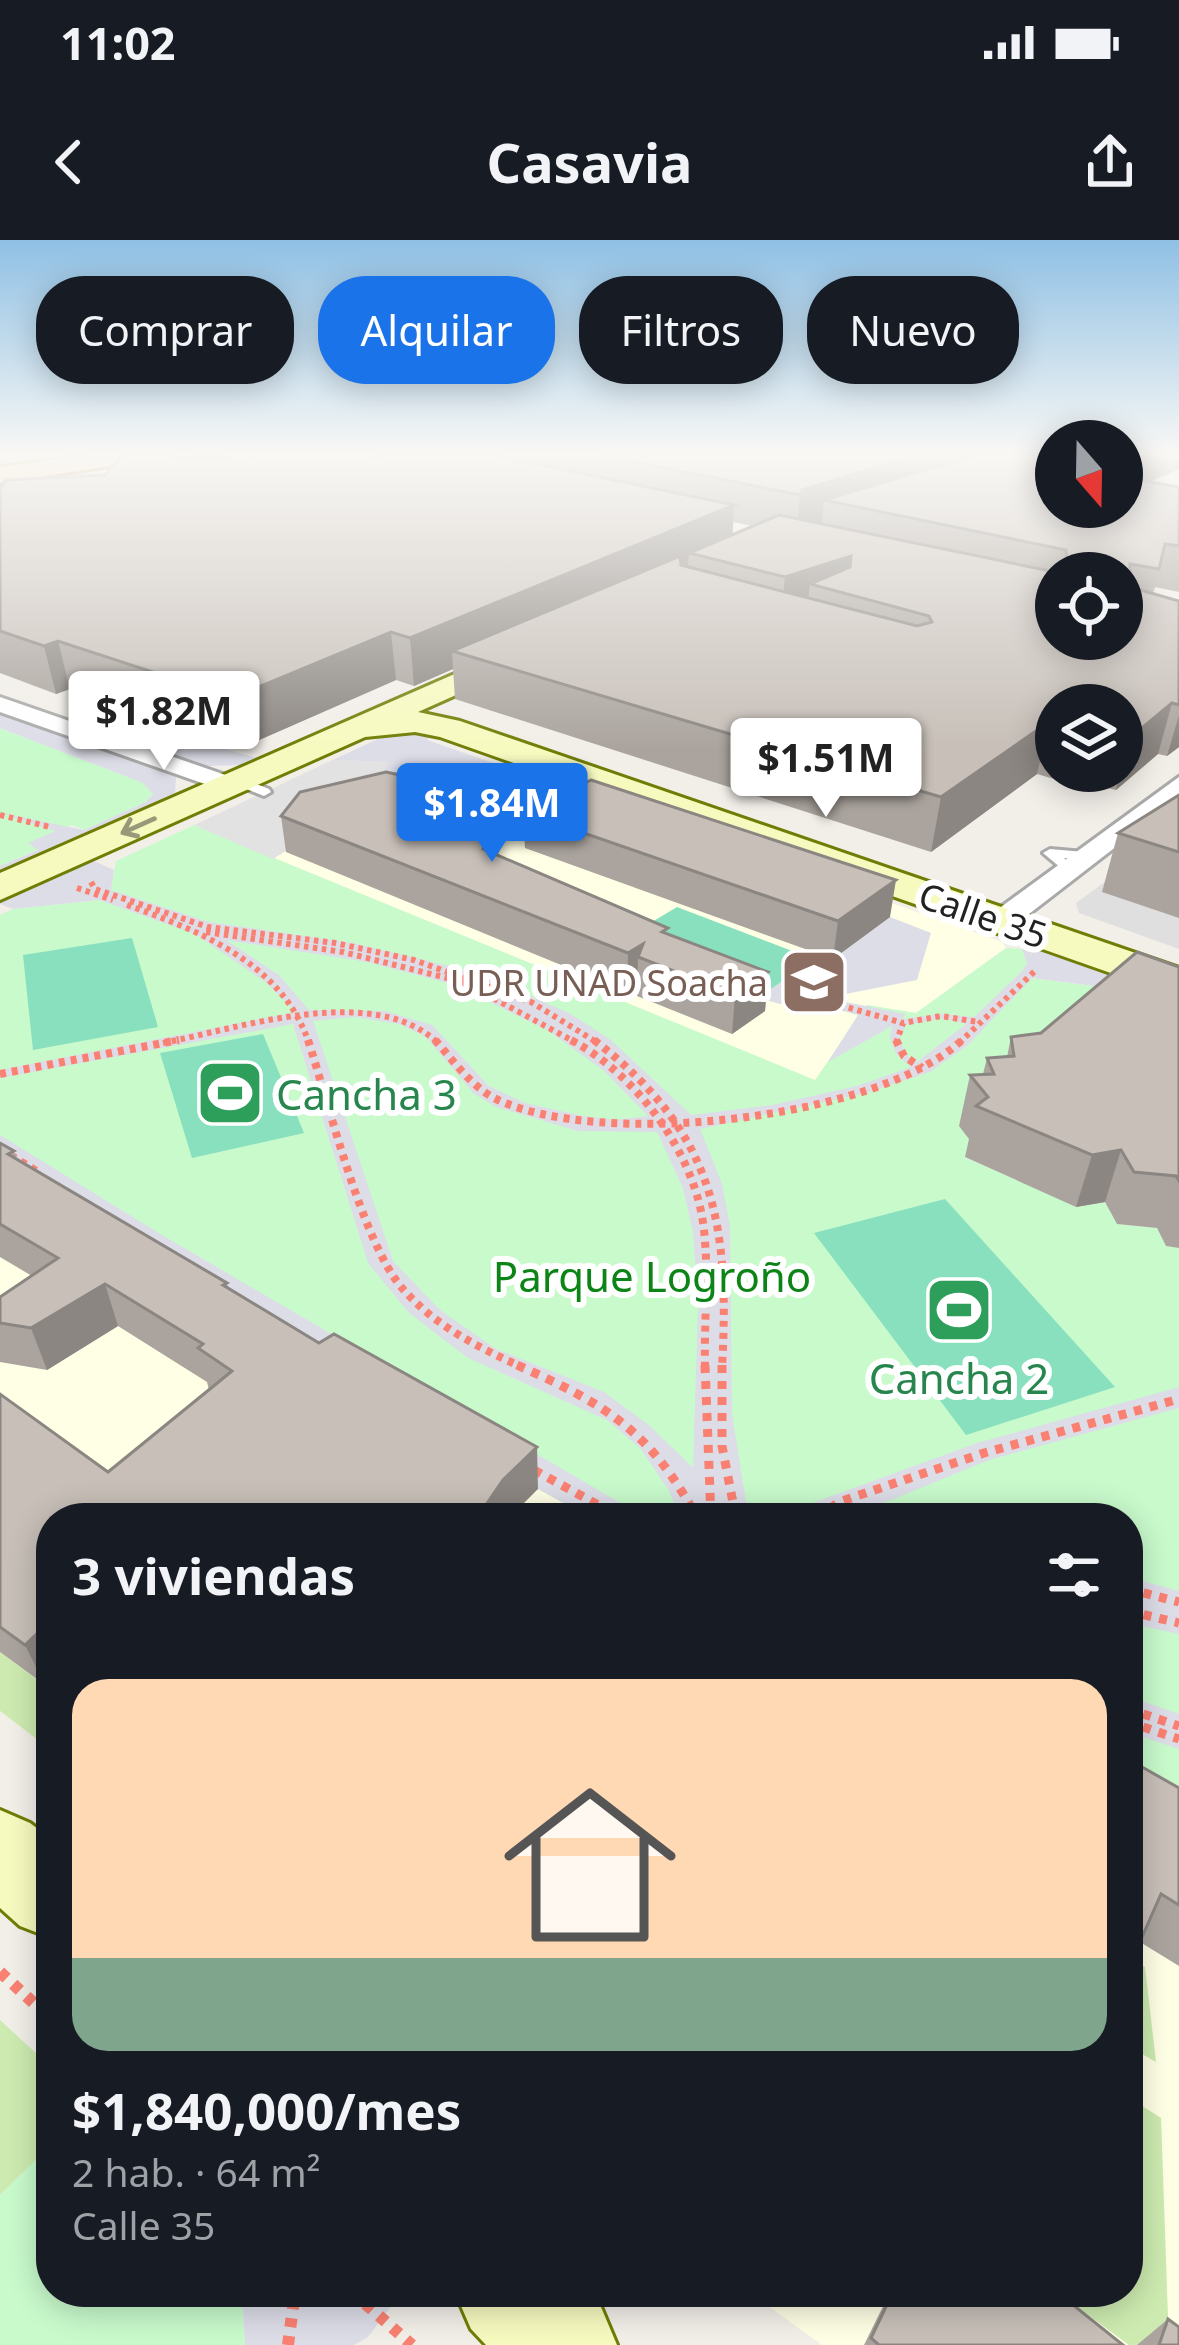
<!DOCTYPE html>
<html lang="es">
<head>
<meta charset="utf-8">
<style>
  body { margin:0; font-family:"Noto Sans",sans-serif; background:#242831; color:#f1f3f6; height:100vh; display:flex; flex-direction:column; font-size:45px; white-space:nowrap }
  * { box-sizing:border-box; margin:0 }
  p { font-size:39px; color:#9ea1a6 }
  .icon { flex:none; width:66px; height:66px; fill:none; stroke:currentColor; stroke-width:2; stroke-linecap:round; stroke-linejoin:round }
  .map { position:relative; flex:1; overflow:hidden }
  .drawer { position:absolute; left:36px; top:1263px; width:1107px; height:804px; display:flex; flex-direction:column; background:#171b24; border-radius:48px; box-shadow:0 6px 30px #0003 }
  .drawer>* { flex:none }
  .top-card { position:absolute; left:36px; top:36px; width:1107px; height:108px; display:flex; gap:24px }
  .needle { width:78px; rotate:160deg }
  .controls { position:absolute; left:1035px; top:180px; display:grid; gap:24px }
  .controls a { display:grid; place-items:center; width:108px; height:108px; border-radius:50%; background:#171b24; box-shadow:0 6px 30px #0003; font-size:60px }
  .price { position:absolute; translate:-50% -102px; padding:0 27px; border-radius:12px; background:#fff; color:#222; font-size:39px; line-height:78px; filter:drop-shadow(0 3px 6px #0008) }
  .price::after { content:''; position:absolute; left:50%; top:72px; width:36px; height:27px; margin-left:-18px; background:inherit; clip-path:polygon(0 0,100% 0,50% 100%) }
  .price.on { background:#1a73e8; color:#fff }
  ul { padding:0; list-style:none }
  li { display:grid; align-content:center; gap:24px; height:636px; padding:0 36px }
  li+li { border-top:3px solid #363941 }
  li span { display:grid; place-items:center; height:372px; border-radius:36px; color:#555 }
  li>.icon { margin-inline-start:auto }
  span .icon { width:216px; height:216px; fill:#fffc; stroke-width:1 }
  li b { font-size:51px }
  h2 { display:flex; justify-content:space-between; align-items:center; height:144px; padding:0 36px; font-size:51px }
  .tag { padding:0 42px; border-radius:48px; background:#171b24; box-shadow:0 6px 30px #0003; font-size:42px; line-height:108px }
  .tag.on { background:#1a73e8; color:#fff }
  .status { display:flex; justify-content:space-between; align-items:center; height:84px; padding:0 60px; background:#171b24; direction:ltr }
  .status svg { height:33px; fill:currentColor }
  header { display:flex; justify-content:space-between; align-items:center; height:156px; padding:0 36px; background:#171b24; font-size:54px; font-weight:700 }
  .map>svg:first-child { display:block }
  .residential { fill:#e0dfdf }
  .education { fill:#ffffe5 }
  .grass { fill:#cdebb0 }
  .park { fill:#c8facc }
  .pitch { fill:#88e0be }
  .parking { fill:#e2e2e2 }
  .plaza { fill:#dddde8; fill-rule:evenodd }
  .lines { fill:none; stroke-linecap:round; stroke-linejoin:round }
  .lane-casing { stroke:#a9a9a9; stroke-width:6 }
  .street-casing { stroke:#a9a9a9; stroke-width:6 }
  .secondary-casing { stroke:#707d05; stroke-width:6 }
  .primary-casing { stroke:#a06b00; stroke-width:6 }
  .path-far3 { stroke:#fa8072; stroke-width:6; stroke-dasharray:4.5 4.5; stroke-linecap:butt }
  .path-far2 { stroke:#fa8072; stroke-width:8; stroke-dasharray:6 6; stroke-linecap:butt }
  .path-far1 { stroke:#fa8072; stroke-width:9; stroke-dasharray:8 8; stroke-linecap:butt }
  .path { stroke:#fa8072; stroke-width:12; stroke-dasharray:9 9; stroke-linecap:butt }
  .lane { fill:#fff; fill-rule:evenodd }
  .street { fill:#fff; fill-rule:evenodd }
  .secondary { fill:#f7fabf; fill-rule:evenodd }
  .primary { fill:#fcd6a4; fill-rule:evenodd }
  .wall { fill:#aba49e; fill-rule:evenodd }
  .shaded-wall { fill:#8b8681 }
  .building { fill:#c7bfb8; stroke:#8b8681; stroke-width:3 }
  .oneway { stroke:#979978 }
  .labels { text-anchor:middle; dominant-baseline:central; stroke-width:12; stroke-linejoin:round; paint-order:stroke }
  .far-street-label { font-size:36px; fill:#222; stroke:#fff }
  .far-education-label { font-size:36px; fill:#785e54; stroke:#fff; text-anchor:end }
  .leisure-label { font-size:42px; fill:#27864d; stroke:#fff; text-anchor:start }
  .park-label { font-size:42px; fill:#0c8416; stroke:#fff }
</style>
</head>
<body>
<div class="status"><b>11:02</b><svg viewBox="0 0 49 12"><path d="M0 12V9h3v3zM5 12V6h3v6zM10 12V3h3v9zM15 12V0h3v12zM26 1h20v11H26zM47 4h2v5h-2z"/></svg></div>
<header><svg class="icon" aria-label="back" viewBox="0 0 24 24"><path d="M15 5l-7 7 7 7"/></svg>Casavia<svg class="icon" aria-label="share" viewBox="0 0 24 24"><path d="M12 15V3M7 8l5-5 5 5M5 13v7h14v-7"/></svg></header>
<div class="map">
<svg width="1179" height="2105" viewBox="0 0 1179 2105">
  <rect width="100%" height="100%" fill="#f2efe9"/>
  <path class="residential" d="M1179,588V709L1079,673L1076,663Z"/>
  <g class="education">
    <path d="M332,520L583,554L1002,702L1006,708L916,773L866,765L815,841L194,585Z"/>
    <path d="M0,924L499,1227L590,1278H51V1510L0,1471Z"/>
    <path d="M1128,1580L1179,1610V2105H822L749,2052H1128Z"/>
  </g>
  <g class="grass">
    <path d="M0,1412L51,1450V1510L0,1471Z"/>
    <path d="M1128,1718L1145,1727L1156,1822L1128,1806Z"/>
    <path d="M0,1780L51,1827V1905L0,1955Z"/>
    <path d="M1128,1857L1161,1878L1169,2105H1129L1057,2052H1128Z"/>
  </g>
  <g class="park">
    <path d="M0,488L143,543L153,554L146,562L84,590L72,585L29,604L39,609L0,626Z"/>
    <path d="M194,585L815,840L867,765L916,773L1006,708L1022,709L1027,724L1021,733L1032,738L1107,748L966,918L1053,956L1068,951L1075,967L1105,962L1117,984L1157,988L1166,1006L1179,1008V1610L1128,1580V1278H590L0,924V675L13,669L109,659L116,621Z"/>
    <path d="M51,1905V2052H242L245,2105H0V1955Z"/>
  </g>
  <g class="pitch">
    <path d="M677,667L813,719L759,758L622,700Z"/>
    <path d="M132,698L158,787L33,810L23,715Z"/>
    <path d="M263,794L304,893L192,918L160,813Z"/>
    <path d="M945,959L1115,1147L966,1195L814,993Z"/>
  </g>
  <path class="parking" d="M332,520L390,522L373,556L273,619L194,585Z"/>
  <g class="plaza">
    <path d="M0,474L164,532L176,537L175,553L0,634V626L38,610L28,603L55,591L0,573L84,590L146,562L153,554L143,543L0,488Z"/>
    <path d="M373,491H433L427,500L583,554L548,559L522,586L484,587L372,557L389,522L333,520L382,497Z"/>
    <path d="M178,494L239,513L261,519L244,525L207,526L148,507Z"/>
    <path d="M85,617L114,630L111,650L209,682L353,703L478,733L571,774L611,800L691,875L772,865L857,846L911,827L896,814L890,798L892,786L828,822L858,775L802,760L780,764L759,758L813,719H833L890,677L931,693L917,740L825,758L906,774L902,779L941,774L974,777L1020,733L1027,724L1022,709L1034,698L1179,757L1032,738L968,805L930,832L866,853L700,889L722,944L730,986L732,1174L746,1261L760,1277L777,1276L977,1203L1179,1147V1168L989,1220L847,1278H681L668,1249L640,1208L607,1180L468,1118L409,1073L368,1023L293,784L0,838V830L296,772L264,741L195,694L99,660L13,669L0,664V658ZM226,700L367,722L455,745L547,790L603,830L648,876L615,880L583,876L525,863L489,846L432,785L385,771L309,770L279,735ZM354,777L399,784L426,797L474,854L496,867L578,891L657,892L683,948L693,992L698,1067L693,1228L649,1185L604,1152L496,1109L440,1070L393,1021L313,781ZM942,778L966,784L917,822L905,814L900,798L906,785Z"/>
    <path d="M0,895L162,995L646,1278H590L538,1249L0,924Z"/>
    <path d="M1128,1337L1179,1351V1394L1128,1383Z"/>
    <path d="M1128,1456L1179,1474V1509L1128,1492Z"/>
    <path d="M242,2052H402L368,2097L354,2105H245Z"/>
  </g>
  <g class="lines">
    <defs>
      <g id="lane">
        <path d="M236,536L269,549L271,552L264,556L231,543L230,540Z"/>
        <path d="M1050,609L1084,612L1091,616L1084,620L1064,618L1074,629L1067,633L1043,613Z"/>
      </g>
      <g id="street">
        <path d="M0,457L237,539L241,544L237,549H219L0,472Z"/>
        <path d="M1179,537V558L1012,687H990L986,681L990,675Z"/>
      </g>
      <g id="secondary">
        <path d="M530,401L541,403L545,410L541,417L418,472L460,481L1179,728V757L440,497L415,492L365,497L0,660V633Z"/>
        <path d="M0,1570L30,1583L51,1599V1698L20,1686L0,1668Z"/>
        <path d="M455,2052H585L601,2067L617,2105H486L471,2089Z"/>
      </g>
      <g id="primary">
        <path d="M88,215H148L136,222L0,243V227Z"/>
        <path d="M177,215C220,214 262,229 306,229C353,229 399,214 445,215C404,254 217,256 177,215Z"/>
      </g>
    </defs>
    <use href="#lane" class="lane-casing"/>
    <use href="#street" class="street-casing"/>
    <use href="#secondary" class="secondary-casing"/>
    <use href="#primary" class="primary-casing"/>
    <g class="path-far3">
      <path d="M0,575L50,587"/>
      <path d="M91,642L95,649L208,687L335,703L414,720L531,762L598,803"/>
      <path d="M77,648L113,660"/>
      <path d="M127,665C200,691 282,723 309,803"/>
      <path d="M206,692L343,712L463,742L577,803"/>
      <path d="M814,758L903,783"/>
      <path d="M163,803C240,788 374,742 438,803"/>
      <path d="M896,803L903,783L941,776L978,782"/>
      <path d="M959,803L1036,730"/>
    </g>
    <g class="path-far2">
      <path d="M308,800C329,864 362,1001 402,1048C435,1086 479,1108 524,1128"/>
      <path d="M435,800C453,820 470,845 494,858C598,910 877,880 962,800"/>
      <path d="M571,800C637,835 696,914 704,990C709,1035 704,1083 705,1128"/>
      <path d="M594,800C715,893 730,983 722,1128"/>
      <path d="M896,800L904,816L922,828"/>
      <path d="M0,834L179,800"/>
      <path d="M0,909L38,932"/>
    </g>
    <g class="path-far1">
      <path d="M517,1125C605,1164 651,1191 697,1278"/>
      <path d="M705,1125L711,1278"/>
      <path d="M722,1125V1206L736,1278"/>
      <path d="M534,1230L622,1278"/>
      <path d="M817,1278L839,1262L984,1213L1179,1159"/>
      <path d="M1128,1349L1179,1362"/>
      <path d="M1128,1371L1179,1383"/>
      <path d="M1128,1469L1179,1486"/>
      <path d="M1128,1482L1179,1499"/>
    </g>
    <g class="path">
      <path d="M0,1732L51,1779"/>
      <path d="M352,2052L412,2105"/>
      <path d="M288,2105L295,2052"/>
    </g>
    <use href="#lane" class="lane"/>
    <use href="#street" class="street"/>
    <use href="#secondary" class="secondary"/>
    <use href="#primary" class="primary"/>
  </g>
  <g class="wall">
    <path d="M385,215H1179V229L1149,242L1179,247V352L1155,347L1153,354L1179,361V507L1167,516L1158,514L1116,550L1103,547L1095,551L1037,534L931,612L455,459L453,429L414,446L396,440L241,508L70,449L56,454L0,433V248L105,235L175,219H368ZM733,282L753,286L732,295ZM1056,333H1122L1056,399ZM1056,465H1122V531H1056Z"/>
    <path d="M507,552L509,587L497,615L667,694L768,732L765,771L732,794L637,756V745L627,752L286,612L281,576L482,553Z"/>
    <path d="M1179,555V678L1102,652L1118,593Z"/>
    <path d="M523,572L890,677L833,719L525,608Z"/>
    <path d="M1179,727V1008L1166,1006L1157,988L1117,984L1105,962L1076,967L965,917L969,899L959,886L970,835L983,834L987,818L1007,817L1011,797L1041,793Z"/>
    <path d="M0,903L14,911L17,920L227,1043L228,1048L538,1249L51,1278V1439L45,1445L0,1412V1154L108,1232L209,1150L207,1142L118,1086L47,1130L0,1122V1057L32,1036L0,1017Z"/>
    <path d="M1179,1548V1726L1140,1702Z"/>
    <path d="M890,2052H1057L1123,2105H864Z"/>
    <path d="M1168,2079L1179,2105H1137Z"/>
  </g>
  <g class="shaded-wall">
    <path d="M916,215H1025L824,260L822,282L799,290L796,296L800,255L802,250Z"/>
    <path d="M1133,215H1179V229L1122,253V219Z"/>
    <path d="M734,265L732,306L689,313L688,325L477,418L452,411L453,429L414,446L410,398Z"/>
    <path d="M851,316L846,354L810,344L807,373L781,382L785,337Z"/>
    <path d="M391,392L396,440L241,508L232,458Z"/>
    <path d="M58,401L70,449L56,454L44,406Z"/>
    <path d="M1172,463L1158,514L1116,550L1130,498Z"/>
    <path d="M1179,475V507L1167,516Z"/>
    <path d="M1049,482L1037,534L931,612L941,557Z"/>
    <path d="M1100,531H1107L1103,547L1095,551Z"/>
    <path d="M507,552L509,587L485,646L483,609Z"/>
    <path d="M896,640L890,677L833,719L838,681Z"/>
    <path d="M643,704L638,717L637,745L627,752L628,713Z"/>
    <path d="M768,732L765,771L732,794L735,755Z"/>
    <path d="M1121,910L1105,962L1076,967L1092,915Z"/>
    <path d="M105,1044L118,1086L47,1130L31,1088Z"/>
    <path d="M537,1207L538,1249L509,1278H477L503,1240Z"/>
    <path d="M51,1380V1439L45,1445L25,1405Z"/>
  </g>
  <g class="building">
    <path d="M130,215H168L175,219H368L385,215H494L734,265L410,398L391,392L232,458L58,401L44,406L0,391V248L6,240L105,235L122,216Z"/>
    <path d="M601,215H916L802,250L800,255Z"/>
    <path d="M974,215H1056V267H1122V237L1179,247V306L1165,304L1159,329L1130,324V347L1179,361V465L1172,463L1130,498L1122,496V465H1056V484L1049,482L941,557L452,411L680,316L681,325L917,386L932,382L929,376L810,344L850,327L851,316L785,337L689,313L779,275L1060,333H1056V399H1122V333H1068L1066,310L824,260Z"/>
    <path d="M386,532L482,553L507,552L483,609L668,688L662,692L768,732L735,755L638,717L643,704L628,713L281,576L300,552Z"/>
    <path d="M591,540L896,640L838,681L523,572Z"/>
    <path d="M1179,555V612L1118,593Z"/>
    <path d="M1137,712L1179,727V941L1176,936L1134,932L1121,910L1092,915L976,866L988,857L970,835L994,834L987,818L1014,816L1011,797L1041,793Z"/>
    <path d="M0,903L14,911L8,914L227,1043L223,1045L319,1103L334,1094L537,1207L503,1240L477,1278H51V1380L25,1405L0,1387V1154L108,1232L232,1131L198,1108L203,1104L105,1044L31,1088L0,1083V1057L58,1018L0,984Z"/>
    <path d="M1128,1519L1179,1548V1665L1161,1654L1128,1729Z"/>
    <path d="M893,2052H1057L1123,2105H879L871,2098Z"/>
    <path d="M1168,2079L1179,2087V2105H1159Z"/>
  </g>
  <defs><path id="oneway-shaft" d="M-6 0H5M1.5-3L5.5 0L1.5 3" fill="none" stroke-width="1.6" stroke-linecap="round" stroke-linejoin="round" transform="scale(3)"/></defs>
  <use class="oneway" href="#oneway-shaft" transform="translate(138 586) rotate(156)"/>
  <linearGradient id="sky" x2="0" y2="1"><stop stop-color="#8fc0e4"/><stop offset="0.42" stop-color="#f9f8f5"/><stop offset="1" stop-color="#f9f8f5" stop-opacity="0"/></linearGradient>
  <rect width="1179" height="509" fill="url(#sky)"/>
  <defs>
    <symbol id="university-square" viewBox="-11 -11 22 22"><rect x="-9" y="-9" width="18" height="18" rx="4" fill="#8d6e63" stroke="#fff"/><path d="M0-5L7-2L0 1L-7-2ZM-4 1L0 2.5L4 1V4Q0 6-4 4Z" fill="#fff"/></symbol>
    <symbol id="stadium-square" viewBox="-11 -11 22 22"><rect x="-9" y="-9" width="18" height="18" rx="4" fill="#2e9e5b" stroke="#fff"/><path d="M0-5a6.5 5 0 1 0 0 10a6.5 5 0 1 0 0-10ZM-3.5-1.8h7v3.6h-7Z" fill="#fff"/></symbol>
  </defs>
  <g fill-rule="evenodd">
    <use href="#university-square" x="776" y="704" width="76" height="76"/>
    <use href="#stadium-square" x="192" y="815" width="76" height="76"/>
    <use href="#stadium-square" x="921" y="1032" width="76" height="76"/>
  </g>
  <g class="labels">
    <g class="far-street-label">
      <text transform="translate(983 675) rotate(19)">Calle 35</text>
    </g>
    <g class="far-education-label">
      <text x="768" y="742">UDR UNAD Soacha</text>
    </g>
    <g class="leisure-label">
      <text x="276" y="853">Cancha 3</text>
      <text x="959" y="1137" text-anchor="middle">Cancha 2</text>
    </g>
    <g class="park-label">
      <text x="652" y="1035">Parque Logroño</text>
    </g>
  </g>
</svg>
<div class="controls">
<a><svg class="needle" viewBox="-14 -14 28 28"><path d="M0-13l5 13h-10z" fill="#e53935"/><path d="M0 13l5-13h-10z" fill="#9ea1a6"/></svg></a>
<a><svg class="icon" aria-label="locate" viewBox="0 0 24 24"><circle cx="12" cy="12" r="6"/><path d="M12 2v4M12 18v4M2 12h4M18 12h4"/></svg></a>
<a><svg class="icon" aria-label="layers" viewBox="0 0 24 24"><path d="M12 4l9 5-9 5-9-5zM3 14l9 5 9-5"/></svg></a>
</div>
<b class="price" style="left:164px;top:533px">$1.82M</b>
<b class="price" style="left:826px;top:580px">$1.51M</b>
<b class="price on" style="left:492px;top:625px">$1.84M</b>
<div class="top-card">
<a class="tag">Comprar</a>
<a class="tag on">Alquilar</a>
<a class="tag">Filtros</a>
<a class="tag">Nuevo</a>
</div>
<section class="drawer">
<h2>3 viviendas<svg class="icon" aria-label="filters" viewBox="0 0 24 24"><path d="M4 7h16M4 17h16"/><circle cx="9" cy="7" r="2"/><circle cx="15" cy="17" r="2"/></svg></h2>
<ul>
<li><span style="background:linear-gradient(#ffd9b3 75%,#7fa58c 0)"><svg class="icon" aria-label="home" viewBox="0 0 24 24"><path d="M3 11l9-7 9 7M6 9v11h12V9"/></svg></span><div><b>$1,840,000/mes</b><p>2 hab. · 64 m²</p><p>Calle 35</p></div></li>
</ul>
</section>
</div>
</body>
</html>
